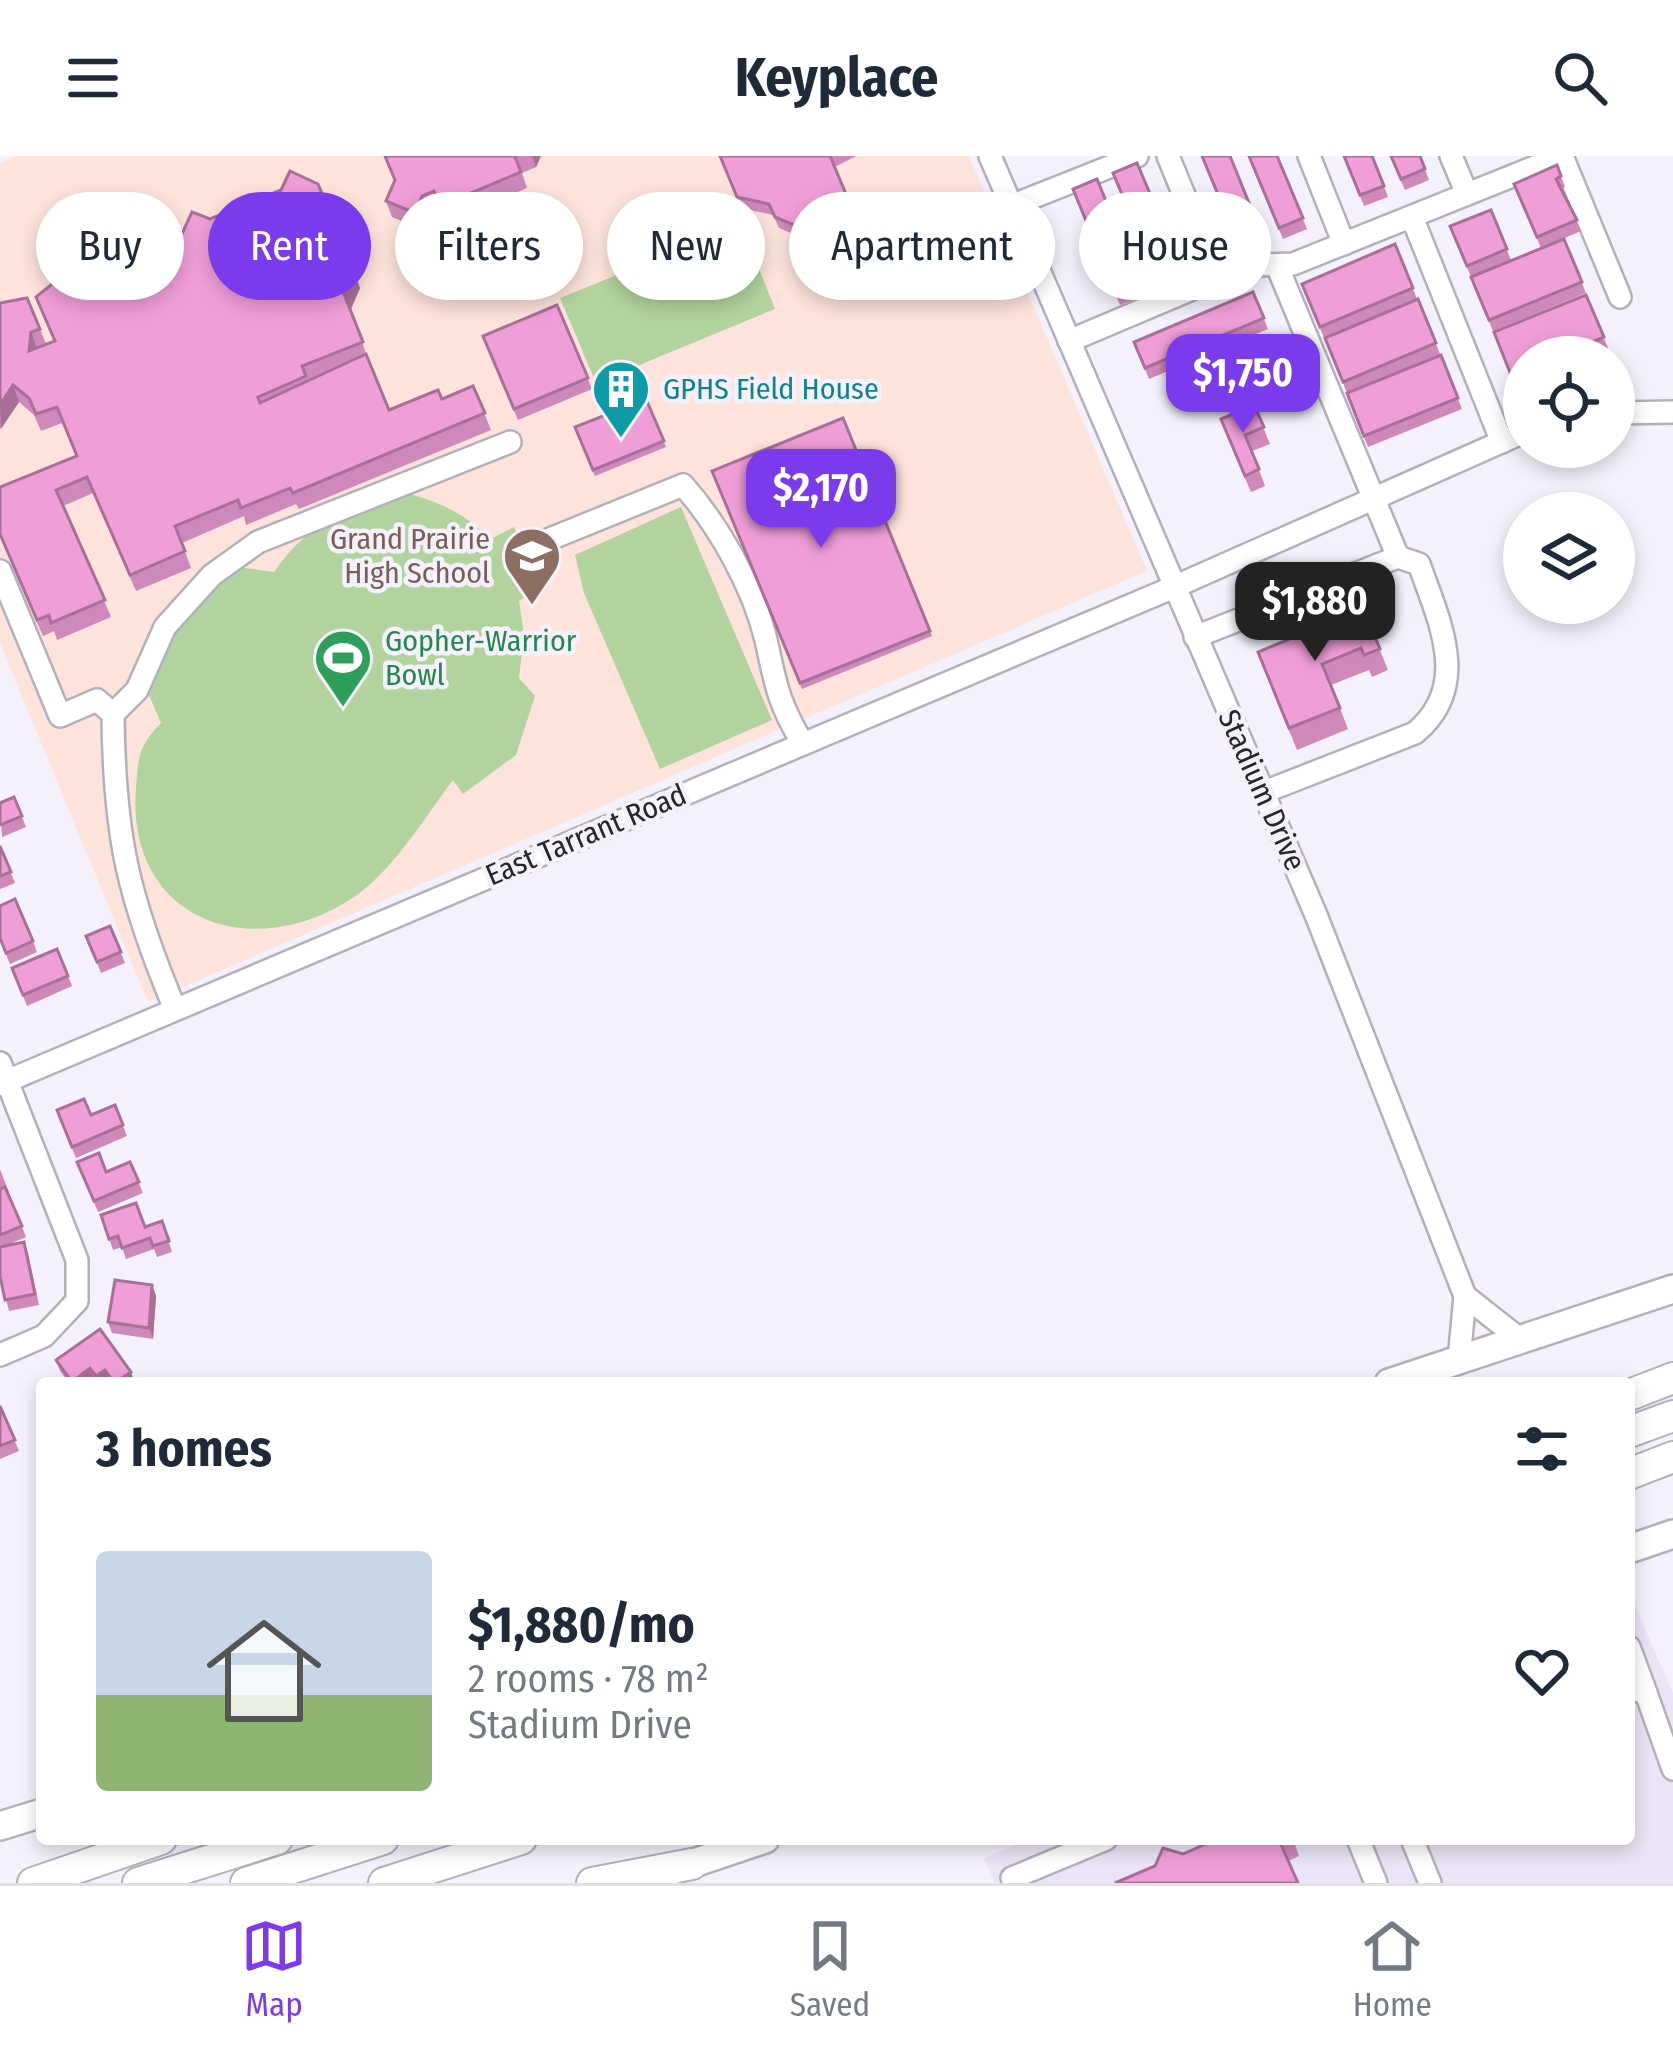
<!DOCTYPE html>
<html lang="en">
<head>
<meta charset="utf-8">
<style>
  body { margin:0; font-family:"Fira Sans Condensed",sans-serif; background:#f6f6f7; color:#1f2937; height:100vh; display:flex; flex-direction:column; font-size:45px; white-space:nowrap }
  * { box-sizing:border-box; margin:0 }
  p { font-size:39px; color:#747a83 }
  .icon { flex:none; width:66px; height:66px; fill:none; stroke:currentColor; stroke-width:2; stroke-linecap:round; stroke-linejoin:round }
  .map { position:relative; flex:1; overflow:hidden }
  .panel { position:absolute; left:36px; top:1221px; width:1599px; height:468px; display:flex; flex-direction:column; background:#fff; border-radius:12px; box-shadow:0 6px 18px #0003 }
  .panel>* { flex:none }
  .banner { position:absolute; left:36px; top:36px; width:1602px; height:108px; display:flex; gap:24px }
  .tools { position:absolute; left:1503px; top:180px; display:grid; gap:24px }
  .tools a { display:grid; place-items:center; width:132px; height:132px; border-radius:50%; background:#fff; box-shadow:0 6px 18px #0003; font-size:60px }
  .price { position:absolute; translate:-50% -102px; padding:0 27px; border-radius:24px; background:#7c3aed; color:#fff; font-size:39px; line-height:78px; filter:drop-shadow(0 3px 6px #0008) }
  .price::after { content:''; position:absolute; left:50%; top:72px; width:36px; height:27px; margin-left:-18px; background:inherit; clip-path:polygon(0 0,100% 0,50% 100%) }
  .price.selected { background:#222; color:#fff }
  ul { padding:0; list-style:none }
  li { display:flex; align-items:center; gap:36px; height:300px; padding:0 60px }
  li+li { border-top:3px solid #e0e1e3 }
  li span { display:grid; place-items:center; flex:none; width:336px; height:240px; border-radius:12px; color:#555 }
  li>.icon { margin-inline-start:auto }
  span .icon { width:144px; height:144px; fill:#fffc; stroke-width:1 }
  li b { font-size:51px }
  h2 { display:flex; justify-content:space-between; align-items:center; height:144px; padding:0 60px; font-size:51px }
  .pill { padding:0 42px; border-radius:54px; background:#fff; box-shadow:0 6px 18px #0003; font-size:42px; line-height:108px }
  .pill.selected { background:#7c3aed; color:#fff }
  header { display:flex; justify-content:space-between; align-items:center; height:156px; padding:0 60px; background:#fff; font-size:54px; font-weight:700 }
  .tabs { display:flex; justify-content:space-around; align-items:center; height:168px; border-top:3px solid #e0e1e3; background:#fff; font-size:33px; color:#747a83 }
  .tabs a { display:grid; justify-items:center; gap:6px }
  .tabs .selected { color:#7c3aed }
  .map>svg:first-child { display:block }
  .built { fill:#ebe4f6 }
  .education { fill:#fde3dc }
  .pitch { fill:#b2d39e }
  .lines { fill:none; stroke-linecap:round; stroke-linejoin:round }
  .minor-casing { stroke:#b4b0bb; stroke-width:26 }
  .major-casing { stroke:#b4b0bb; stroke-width:32 }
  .highway-casing { stroke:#b4b0bb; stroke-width:34 }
  .minor { stroke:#fff; stroke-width:21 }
  .major { stroke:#fff; stroke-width:27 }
  .highway { stroke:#fff; stroke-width:30 }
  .wall { fill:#ce88ba }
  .shaded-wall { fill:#a86f97 }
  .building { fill:#f09ed8; stroke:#a86f97; stroke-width:3 }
  .labels { text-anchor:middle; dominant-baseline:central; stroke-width:9; stroke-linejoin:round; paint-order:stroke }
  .culture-label { font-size:30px; fill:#0d838f; stroke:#f5f1fc; text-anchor:start }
  .education-label { font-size:30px; fill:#785e54; stroke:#f5f1fc; text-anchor:end }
  .leisure-label { font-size:30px; fill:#27864d; stroke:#f5f1fc; text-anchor:start }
  .street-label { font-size:30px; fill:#262529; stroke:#f5f1fc }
</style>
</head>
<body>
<header><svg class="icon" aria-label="menu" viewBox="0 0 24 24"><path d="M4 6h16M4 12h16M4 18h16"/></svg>Keyplace<svg class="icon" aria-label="search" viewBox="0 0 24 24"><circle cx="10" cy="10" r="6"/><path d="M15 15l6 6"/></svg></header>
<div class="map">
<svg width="1673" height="1727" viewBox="0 0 1673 1727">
  <rect width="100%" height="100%" fill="#f5f1fc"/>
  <path class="built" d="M1629,1436L1673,1537V1727H995L984,1702L1030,1683H1629Z"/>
  <path class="education" d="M17,0H969L1147,415L148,846L0,487V7Z"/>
  <g class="pitch">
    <path d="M713,80L751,93L775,153L596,227L560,142Z"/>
    <path d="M402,336C437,345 465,356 489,384L514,371L543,429L519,445L524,478L519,522L535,540L516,599L463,638L453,624C422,665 389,722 343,748C241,807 126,758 136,632C138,601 139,589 161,567L149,539L174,474L196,444L238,411L274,416C311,363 344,357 402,336Z"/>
    <path d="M681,351L772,564L660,613L584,437L575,399Z"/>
  </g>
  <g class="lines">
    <defs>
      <g id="minor">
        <path d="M990,0L1316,759L1465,1140"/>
        <path d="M1168,0L1218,122"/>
        <path d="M1309,0L1344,88"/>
        <path d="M1451,0L1467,38"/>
        <path d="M1562,0L1620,141"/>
        <path d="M1011,50L1137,0"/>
        <path d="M1412,61L1502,286"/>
        <path d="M1278,112L1398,401"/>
        <path d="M1069,185L1218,122L1259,109L1293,108L1562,0"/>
        <path d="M1614,257L1673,256"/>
        <path d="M550,383L683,329C719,370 753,430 766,484C776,530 778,546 803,588"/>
        <path d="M0,415L60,560L97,544L113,558"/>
        <path d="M1195,481L1398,401L1419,408C1439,465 1472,530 1415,577L1264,636"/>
        <path d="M175,853C128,741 114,680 113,558L137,534L165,471L212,419L258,386L510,286"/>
        <path d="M0,907L77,1104V1145L44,1180L0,1199"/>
        <path d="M0,928L1174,431L1524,276"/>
        <path d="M1459,1204L1465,1140L1521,1184"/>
        <path d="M1629,1491L1646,1537"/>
        <path d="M1629,1532L1646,1537L1673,1613"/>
        <path d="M1358,1683L1376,1727"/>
        <path d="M1412,1683L1430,1727"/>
        <path d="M1014,1727L1012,1722L1106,1683"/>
      </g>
      <g id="major">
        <path d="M1389,1227L1673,1133"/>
        <path d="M1629,1393L1673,1378"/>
        <path d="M0,1670L42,1657"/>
        <path d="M673,1714L765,1683"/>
      </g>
      <g id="highway">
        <path d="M1629,1239L1673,1222"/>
        <path d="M1629,1276L1673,1260"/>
        <path d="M1629,1318L1673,1301"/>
        <path d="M33,1727L161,1683"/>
        <path d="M138,1727L277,1683"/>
        <path d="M246,1727L383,1683"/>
        <path d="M384,1727L521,1683"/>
        <path d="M592,1727L692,1708"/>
      </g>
    </defs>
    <use href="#minor" class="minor-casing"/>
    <use href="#major" class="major-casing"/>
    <use href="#highway" class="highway-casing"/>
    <use href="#minor" class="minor"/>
    <use href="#major" class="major"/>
    <use href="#highway" class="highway"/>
  </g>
  <g class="wall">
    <path d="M384,0H541L536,11L522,17L527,32L446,67L440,52L428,56L421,73L392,61L386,45L394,25Z"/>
    <path d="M720,0H856L835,11L863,80L841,89L829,84L820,89L779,72L773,59L741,52Z"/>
    <path d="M1201,0H1230L1266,90L1243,100Z"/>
    <path d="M1248,0H1277L1307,73L1283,83Z"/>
    <path d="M1344,0H1372L1388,41L1364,50Z"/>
    <path d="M1390,0H1420L1429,24L1405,34Z"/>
    <path d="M1137,7L1185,122L1161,132L1113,17Z"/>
    <path d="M1557,9L1565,31L1561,33L1581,75L1541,92L1514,28Z"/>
    <path d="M1097,23L1144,139L1120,149L1073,33Z"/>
    <path d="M1491,54L1511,104L1471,121L1450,70Z"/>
    <path d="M1564,83L1586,137L1493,175L1471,121Z"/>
    <path d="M1395,88L1417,143L1324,182L1302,128Z"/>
    <path d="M154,90L360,132L351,154L368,203L389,254L442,243L473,230L491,274L299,353L296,348L246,369L244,360L182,387L191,412L136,435L93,337L63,350L111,461L57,484L54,475L43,480L0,380V331L76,301L62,267L41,275L34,259L19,246L0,273V147L40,173L46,188L54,185Z"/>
    <path d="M1253,136L1268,173L1149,223L1134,186Z"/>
    <path d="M1586,139L1608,192L1586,201H1524V226L1515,230L1494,176Z"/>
    <path d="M1418,143L1440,198L1347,237L1325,182Z"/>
    <path d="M557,149L592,233L518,264L483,180Z"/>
    <path d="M1441,199L1462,253L1368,291L1347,237Z"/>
    <path d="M646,243L666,291L595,320L575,271Z"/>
    <path d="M1254,249L1270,288L1252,295L1265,330L1251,336L1227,280Z"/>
    <path d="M843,262L932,480L802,533L712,315Z"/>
    <path d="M1362,450L1388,514L1372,521L1369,514L1331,529L1348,573L1297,594L1266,517L1309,475Z"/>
    <path d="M14,641L26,671L2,681L0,647Z"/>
    <path d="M0,690L15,727L0,733Z"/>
    <path d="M110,770L125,807L101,817L86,780Z"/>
    <path d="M0,784L33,785L37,796L10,808Z"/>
    <path d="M57,793L72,830L27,850L12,812Z"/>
    <path d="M115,949L127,980L76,1002L57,954L91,959Z"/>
    <path d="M77,1006L106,1016L130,1006L143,1037L98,1056Z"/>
    <path d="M0,1013L26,1081L5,1090L28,1097L39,1149L9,1155L0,1120Z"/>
    <path d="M101,1059L145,1071L162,1065L172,1096L157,1101L154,1093L126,1103L122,1091L113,1094Z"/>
    <path d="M152,1129L156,1140L153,1183L112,1177L108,1166Z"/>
    <path d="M100,1173L135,1227H110L109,1225L106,1227H97L94,1223L89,1227H69L60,1215L56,1204Z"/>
    <path d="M0,1250L19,1295L0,1303Z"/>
    <path d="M1217,1683H1293L1299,1700L1288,1705L1183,1698Z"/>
  </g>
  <g class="shaded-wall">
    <path d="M532,0H541L536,11Z"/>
    <path d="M422,40L428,56L421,73L415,57Z"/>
    <path d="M355,116L360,132L350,154L344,138Z"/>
    <path d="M31,176L37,193L29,195Z"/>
    <path d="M13,229L19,246L1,273L0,249Z"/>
    <path d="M152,1129L156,1140L153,1183L149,1172Z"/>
    <path d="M90,1212L94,1223L89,1227H72Z"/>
    <path d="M105,1214L109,1225L98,1227L96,1220Z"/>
    <path d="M131,1216L135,1227H116Z"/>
  </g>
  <g class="building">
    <path d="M385,0H517L515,1L521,16L440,50L434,35L422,40L415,57L386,45L395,24Z"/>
    <path d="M720,0H830L859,69L837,78L825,73L816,78L775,61L769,48L737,41Z"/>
    <path d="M1202,0H1230L1262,79L1239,89Z"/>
    <path d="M1249,0H1277L1303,62L1279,72Z"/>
    <path d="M1344,0H1372L1384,30L1360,39Z"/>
    <path d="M1391,0H1420L1425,13L1401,23Z"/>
    <path d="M1137,7L1181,111L1157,121L1113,17Z"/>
    <path d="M1557,9L1561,20L1556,23L1577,64L1537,81L1514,28Z"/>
    <path d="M290,15L318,28L355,116L344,138L363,186L302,210L306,220L258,241L260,247L366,198L389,254L438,234L442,243L473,230L485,257L293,337L290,332L241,352L238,344L175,370L185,395L130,419L87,321L56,334L105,444L51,467L49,459L37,464L0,378V331L77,300L57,251L36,258L29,242L13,229L0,249V147L27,142L40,173L31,176L29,195L55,185L36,141L72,112L128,89L134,80L154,90L181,80L192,56L210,63L281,34Z"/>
    <path d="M1097,23L1140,128L1116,138L1073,33Z"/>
    <path d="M1491,54L1507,93L1467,110L1450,70Z"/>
    <path d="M1564,83L1582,126L1489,164L1471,121Z"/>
    <path d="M1395,88L1413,132L1320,171L1302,128Z"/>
    <path d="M1253,136L1264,162L1145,212L1134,186Z"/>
    <path d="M1586,139L1604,181L1556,201H1524V214L1511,219L1494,176Z"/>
    <path d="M1418,143L1436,187L1343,226L1325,182Z"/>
    <path d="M557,149L588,222L514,253L483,180Z"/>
    <path d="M1441,199L1458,242L1364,280L1347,237Z"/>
    <path d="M646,243L664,285L593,314L575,271Z"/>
    <path d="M1254,249L1264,271L1245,279L1259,313L1245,320L1221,263Z"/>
    <path d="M843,262L930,475L800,527L712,315Z"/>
    <path d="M1362,450L1380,493L1364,499L1361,492L1322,508L1340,552L1289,572L1258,496L1309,475L1307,469Z"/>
    <path d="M14,641L22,660L0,669V647Z"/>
    <path d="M0,690L11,716L0,720Z"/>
    <path d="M15,743L33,785L6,797L0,782V750Z"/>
    <path d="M110,770L121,796L97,806L86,780Z"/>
    <path d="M57,793L68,820L23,839L12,812Z"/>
    <path d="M84,943L91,959L115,949L123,969L72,991L57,954Z"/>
    <path d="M99,997L106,1016L130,1006L139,1026L94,1045L77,1006Z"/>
    <path d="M5,1031L22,1070L0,1079V1033Z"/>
    <path d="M136,1047L145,1071L162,1065L169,1085L153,1090L150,1082L122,1092L118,1080L109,1083L101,1059Z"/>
    <path d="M24,1086L35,1138L5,1144L0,1120V1091Z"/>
    <path d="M115,1124L152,1129L149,1172L108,1166Z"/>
    <path d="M100,1173L131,1216L114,1227L105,1214L96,1220L90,1212L72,1226L56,1204Z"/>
    <path d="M0,1250L15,1284L0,1290Z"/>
    <path d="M1217,1683H1281L1279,1684L1298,1727H1115L1155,1710L1163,1692L1183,1698Z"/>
  </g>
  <defs>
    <symbol id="building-pin" viewBox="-11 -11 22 30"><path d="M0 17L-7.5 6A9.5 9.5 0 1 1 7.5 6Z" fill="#0f9aa8" stroke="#f5f1fc"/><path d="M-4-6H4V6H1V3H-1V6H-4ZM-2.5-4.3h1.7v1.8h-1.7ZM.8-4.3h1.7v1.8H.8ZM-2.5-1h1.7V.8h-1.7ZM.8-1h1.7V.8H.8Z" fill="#fff"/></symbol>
    <symbol id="school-pin" viewBox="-11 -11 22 30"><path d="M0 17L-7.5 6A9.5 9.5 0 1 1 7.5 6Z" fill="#8d6e63" stroke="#f5f1fc"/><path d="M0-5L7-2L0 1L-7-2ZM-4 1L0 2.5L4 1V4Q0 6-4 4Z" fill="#fff"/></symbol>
    <symbol id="stadium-pin" viewBox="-11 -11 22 30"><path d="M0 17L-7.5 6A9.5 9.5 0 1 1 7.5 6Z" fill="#2e9e5b" stroke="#f5f1fc"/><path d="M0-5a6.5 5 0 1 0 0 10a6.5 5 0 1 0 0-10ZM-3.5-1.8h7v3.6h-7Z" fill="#fff"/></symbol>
  </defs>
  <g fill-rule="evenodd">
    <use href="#building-pin" x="588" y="200" width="66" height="90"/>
    <use href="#school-pin" x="499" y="367" width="66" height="90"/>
    <use href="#stadium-pin" x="310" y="469" width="66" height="90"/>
  </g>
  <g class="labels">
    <g class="culture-label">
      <text x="663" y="233">GPHS Field House</text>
    </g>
    <g class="education-label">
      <text x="490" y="383">Grand Prairie<tspan x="490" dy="34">High School</tspan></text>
    </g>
    <g class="leisure-label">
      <text x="385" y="485">Gopher-Warrior<tspan x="385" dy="34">Bowl</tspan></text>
    </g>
    <g class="street-label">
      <text transform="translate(1262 634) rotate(66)">Stadium Drive</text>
      <text transform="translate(586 679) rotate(-23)">East Tarrant Road</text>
    </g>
  </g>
</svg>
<div class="tools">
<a><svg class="icon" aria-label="locate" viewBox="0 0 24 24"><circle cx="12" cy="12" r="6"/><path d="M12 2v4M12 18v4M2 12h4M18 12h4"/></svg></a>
<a><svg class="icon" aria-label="layers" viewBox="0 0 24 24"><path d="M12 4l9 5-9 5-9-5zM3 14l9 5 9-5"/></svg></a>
</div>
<b class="price" style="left:1243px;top:280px">$1,750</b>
<b class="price" style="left:821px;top:395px">$2,170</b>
<b class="price selected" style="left:1315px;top:508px">$1,880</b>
<div class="banner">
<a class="pill">Buy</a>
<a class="pill selected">Rent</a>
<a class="pill">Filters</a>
<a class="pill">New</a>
<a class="pill">Apartment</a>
<a class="pill">House</a>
</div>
<section class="panel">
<h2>3 homes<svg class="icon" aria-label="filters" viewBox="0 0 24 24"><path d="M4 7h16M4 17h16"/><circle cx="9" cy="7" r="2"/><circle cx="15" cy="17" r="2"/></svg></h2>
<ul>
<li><span style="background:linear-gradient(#c9d6e8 60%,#8fb573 0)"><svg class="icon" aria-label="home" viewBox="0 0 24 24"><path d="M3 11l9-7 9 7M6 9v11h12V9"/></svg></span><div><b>$1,880/mo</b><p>2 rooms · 78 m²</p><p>Stadium Drive</p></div><svg class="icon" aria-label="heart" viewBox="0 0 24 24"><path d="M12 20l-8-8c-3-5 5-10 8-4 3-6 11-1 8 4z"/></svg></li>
</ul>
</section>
</div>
<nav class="tabs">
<a class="selected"><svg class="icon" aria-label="map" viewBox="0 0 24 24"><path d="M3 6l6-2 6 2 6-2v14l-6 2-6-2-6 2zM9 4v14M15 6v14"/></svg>Map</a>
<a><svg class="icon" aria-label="saved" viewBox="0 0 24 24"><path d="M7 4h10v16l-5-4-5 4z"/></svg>Saved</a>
<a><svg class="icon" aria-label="home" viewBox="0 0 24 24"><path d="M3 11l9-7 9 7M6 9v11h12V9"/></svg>Home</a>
</nav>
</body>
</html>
